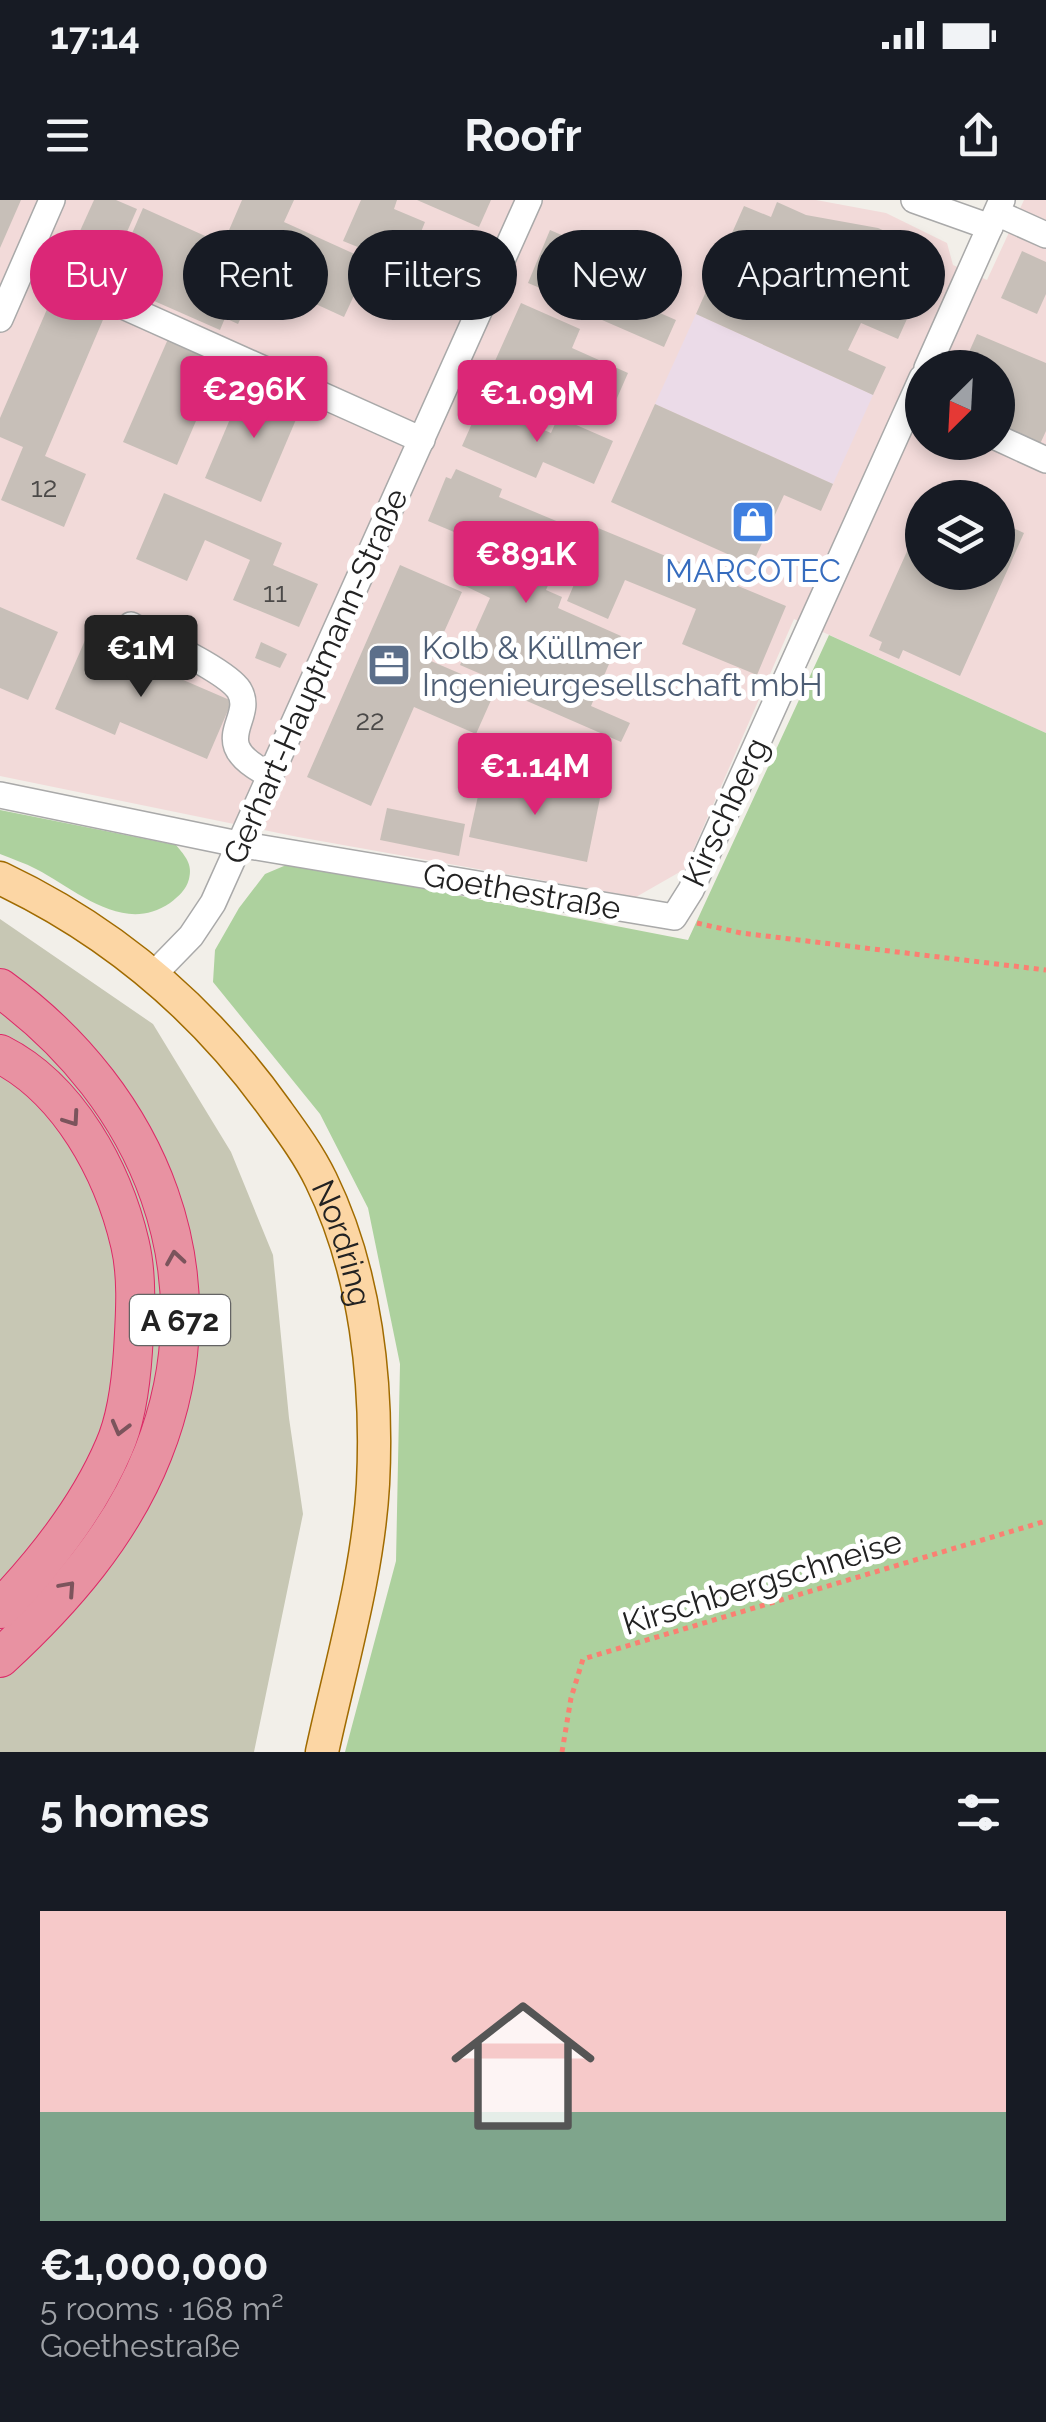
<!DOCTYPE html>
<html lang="en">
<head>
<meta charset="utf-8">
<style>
  body { margin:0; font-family:Raleway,sans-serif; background:#242831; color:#f1f3f6; height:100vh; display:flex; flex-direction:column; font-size:38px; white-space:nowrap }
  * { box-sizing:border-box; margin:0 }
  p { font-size:32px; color:#9ea1a6 }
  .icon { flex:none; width:55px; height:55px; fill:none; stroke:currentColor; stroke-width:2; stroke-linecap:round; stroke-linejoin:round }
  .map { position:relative; height:1552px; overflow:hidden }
  .drawer { display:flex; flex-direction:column; background:#171b24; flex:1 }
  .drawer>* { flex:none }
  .guide { position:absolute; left:30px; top:30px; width:988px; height:90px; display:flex; gap:20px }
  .needle { width:65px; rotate:204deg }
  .tools { position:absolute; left:905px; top:150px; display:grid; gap:20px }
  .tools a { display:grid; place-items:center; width:110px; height:110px; border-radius:50%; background:#171b24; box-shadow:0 5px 15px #0003; font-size:50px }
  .price { position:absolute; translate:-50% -85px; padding:0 22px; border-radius:10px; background:#db2777; color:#fff; font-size:32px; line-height:65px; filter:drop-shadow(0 2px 5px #0008) }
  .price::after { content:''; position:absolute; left:50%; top:60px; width:30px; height:22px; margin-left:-15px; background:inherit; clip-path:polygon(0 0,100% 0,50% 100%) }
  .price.current { background:#222; color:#fff }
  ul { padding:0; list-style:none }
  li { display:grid; align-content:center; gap:20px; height:530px; padding:0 40px }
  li+li { border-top:2px solid #363941 }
  li span { display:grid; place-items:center; height:310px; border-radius:0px; color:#555 }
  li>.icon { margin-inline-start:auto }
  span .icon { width:180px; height:180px; fill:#fffc; stroke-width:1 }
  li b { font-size:42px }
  h2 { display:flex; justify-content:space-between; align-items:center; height:120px; padding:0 40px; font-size:42px }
  .tag { padding:0 35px; border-radius:45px; background:#171b24; box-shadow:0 5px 15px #0003; font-size:35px; line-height:90px }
  .tag.current { background:#db2777; color:#fff }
  .status { display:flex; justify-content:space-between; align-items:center; height:70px; padding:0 50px; background:#171b24; direction:ltr }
  .status svg { height:28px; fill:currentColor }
  header { display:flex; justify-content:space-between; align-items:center; height:130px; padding:0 40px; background:#171b24; font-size:45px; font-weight:700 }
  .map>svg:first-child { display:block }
  .commercial { fill:#f2dad9; fill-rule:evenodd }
  .industrial { fill:#ebdbe8 }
  .construction { fill:#c7c7b4 }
  .forest { fill:#add19e }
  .building { fill:#c7bfb8 }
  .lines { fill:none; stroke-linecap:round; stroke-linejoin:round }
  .minor-casing { stroke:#a9a9a9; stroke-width:28 }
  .major-casing { stroke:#a06b00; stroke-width:35 }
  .highway-casing { stroke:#dc2a67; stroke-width:40 }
  .path { stroke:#fa8072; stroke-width:5; stroke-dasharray:5 5; stroke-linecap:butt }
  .minor { stroke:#fff; stroke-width:25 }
  .major { stroke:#fcd6a4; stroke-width:32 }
  .highway { stroke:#e892a2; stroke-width:38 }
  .oneway { stroke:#7b545c }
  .labels { text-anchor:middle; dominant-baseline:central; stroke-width:10; stroke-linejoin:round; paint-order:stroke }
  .number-label { font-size:28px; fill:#4b4948 }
  .shield { fill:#fff; stroke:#646464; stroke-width:2.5 }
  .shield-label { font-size:30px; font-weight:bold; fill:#222 }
  .shop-label { font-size:32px; fill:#366cbe; stroke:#fff }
  .service-label { font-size:32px; fill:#4e5e75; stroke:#fff; text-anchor:start }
  .street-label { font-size:32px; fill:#222; stroke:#fff }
</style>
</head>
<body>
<div class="status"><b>17:14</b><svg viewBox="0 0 49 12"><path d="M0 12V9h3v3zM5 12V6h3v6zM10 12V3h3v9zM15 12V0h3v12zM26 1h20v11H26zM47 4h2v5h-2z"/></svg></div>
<header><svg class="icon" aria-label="menu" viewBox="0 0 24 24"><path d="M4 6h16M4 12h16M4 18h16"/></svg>Roofr<svg class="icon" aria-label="share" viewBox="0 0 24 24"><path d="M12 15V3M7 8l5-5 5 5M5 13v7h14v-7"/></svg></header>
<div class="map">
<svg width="1046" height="1552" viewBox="0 0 1046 1552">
  <rect width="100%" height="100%" fill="#f2efe9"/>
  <path class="commercial" d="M0,0H816L886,13L947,43L953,65L987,80L1024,0H1046V533L794,419L685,669L636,697L298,637L0,576ZM922,168H998V242H922ZM922,298H998V372H922Z"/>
  <path class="industrial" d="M696,114L873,195L833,284L655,204Z"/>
  <path class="construction" d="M0,719L153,824L231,952L273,1055L289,1218L303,1314L254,1552H0Z"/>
  <g class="forest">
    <path d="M829,435L1046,533V1552H345L396,1361L400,1164L368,1008L320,914L213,782L215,750L239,708L265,674L291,663L688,740Z"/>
    <path d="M0,610L176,645C185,656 193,664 189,679C186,690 179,696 170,703C123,735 77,690 36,669C25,663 12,659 0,654Z"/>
  </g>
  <g class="building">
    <path d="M0,0H21L0,48Z"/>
    <path d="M94,0H116L137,9L106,80L66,62Z"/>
    <path d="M242,0H294L284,22L370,61L344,117L259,78L238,124L225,118L220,130L111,82L143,8L223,44Z"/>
    <path d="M361,0H397L394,9L425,22L407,67L343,41Z"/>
    <path d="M417,0H491L479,27Z"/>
    <path d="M777,2L806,15L878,28L936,54L898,139L861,123L848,150L886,167L873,195L696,114L708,87L722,93L734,65L724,51L744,6L771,17Z"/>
    <path d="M550,30L610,56L598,86L676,120L664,147L586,113L588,108L528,83Z"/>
    <path d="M1022,51L1046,62V94L1037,114L1001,98Z"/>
    <path d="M54,93L105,115L45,256L86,274L64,327L1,300L23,247L0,237V218Z"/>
    <path d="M521,103L580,129L572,148L628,173L610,214L495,161Z"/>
    <path d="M977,134L1046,163V231L1040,244L1000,227L1007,212L998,208V168H962Z"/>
    <path d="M168,139L221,163L177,265L123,242Z"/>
    <path d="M247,179L303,203L261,302L205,278Z"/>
    <path d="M481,203L551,233L558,217L613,241L594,284L543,262L536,278L462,246Z"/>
    <path d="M655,204L833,284L821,311L784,295L752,365L611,302Z"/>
    <path d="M456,269L502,289L499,297L573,328L546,390L562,397L558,408L621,436L591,506L630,523L621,542L488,484L490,478L460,465L490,398L455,381L473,340L428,321L446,277L451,279Z"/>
    <path d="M164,293L282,343L273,365L318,384L299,427L233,400L250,360L205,340L187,381L136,359Z"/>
    <path d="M922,318V372H998V333L1009,338L1013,328L1024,333L960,476L903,450L899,459L879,450L882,442L869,436Z"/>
    <path d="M598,328L786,406L757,475L682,444L696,409L625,380L608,419L567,401Z"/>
    <path d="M400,365L462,392L431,461L496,489L476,534L414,507L371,606L307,577Z"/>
    <path d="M0,407L58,432L28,500L0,488Z"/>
    <path d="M86,438L232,501L207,559L120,522L115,535L55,509Z"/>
    <path d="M261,442L287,454L280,468L255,458Z"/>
    <path d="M483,573L600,598L587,662L469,637Z"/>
    <path d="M387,608L465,624L459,656L380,640Z"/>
  </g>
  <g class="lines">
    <defs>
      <g id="minor">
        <path d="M914,0L990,27"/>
        <path d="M997,13L1046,35"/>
        <path d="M74,84L422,240"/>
        <path d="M0,119L52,0"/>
        <path d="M927,168L1002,0"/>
        <path d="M998,238L1046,260"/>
        <path d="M131,425C155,438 226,470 239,490C257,520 203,542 270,575"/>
        <path d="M0,595L238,644L674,717L691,690L922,178"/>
        <path d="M154,774L191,736L213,703L529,0"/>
      </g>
      <g id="major">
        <path id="s1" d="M0,678C112,731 204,809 276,910C292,932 309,955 321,980C366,1072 378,1183 373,1284C368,1374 341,1464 322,1552"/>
      </g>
      <g id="highway">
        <path d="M0,788C150,897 224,1075 153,1253C121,1334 63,1400 0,1458"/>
        <path d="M0,854C69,889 113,971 130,1044C138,1078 135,1116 133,1151C131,1182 127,1218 114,1247C88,1308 46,1361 0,1409"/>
      </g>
    </defs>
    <use href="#minor" class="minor-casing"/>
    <use href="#major" class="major-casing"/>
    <use href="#highway" class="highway-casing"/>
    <g class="path">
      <path d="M697,723L741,733L1046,770"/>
      <path d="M562,1552L571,1498L583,1459L1046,1321"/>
    </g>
    <use href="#minor" class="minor"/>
    <use href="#major" class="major"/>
    <use href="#highway" class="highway"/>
  </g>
  <defs><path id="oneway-chevron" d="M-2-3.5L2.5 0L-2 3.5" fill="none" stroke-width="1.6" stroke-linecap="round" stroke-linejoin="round" transform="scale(2.5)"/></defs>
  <g class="oneway">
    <use href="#oneway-chevron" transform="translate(72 919) rotate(55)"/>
    <use href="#oneway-chevron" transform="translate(175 1058) rotate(-99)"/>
    <use href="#oneway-chevron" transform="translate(120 1228) rotate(105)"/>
    <use href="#oneway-chevron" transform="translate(68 1388) rotate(-48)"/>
  </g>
  <defs>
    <symbol id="shop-square" viewBox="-11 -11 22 22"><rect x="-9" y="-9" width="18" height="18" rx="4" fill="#3f7fe0" stroke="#fff"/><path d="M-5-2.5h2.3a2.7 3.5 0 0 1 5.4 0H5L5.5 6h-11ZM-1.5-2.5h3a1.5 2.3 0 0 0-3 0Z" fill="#fff"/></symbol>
    <symbol id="office-square" viewBox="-11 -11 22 22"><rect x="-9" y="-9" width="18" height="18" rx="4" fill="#5c6f8a" stroke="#fff"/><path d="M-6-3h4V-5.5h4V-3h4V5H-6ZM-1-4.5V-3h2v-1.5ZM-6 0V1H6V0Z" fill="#fff"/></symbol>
  </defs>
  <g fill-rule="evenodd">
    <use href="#shop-square" x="728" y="297" width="50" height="50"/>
    <use href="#office-square" x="364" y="440" width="50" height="50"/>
  </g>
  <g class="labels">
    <g class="number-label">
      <text x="44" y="287">12</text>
      <text x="275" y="392">11</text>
      <text x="370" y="520">22</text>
    </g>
    <rect class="shield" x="130" y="1095" width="100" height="50" rx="8"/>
    <g class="shield-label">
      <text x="180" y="1120">A 672</text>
    </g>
    <g class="shop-label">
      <text x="753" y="370">MARCOTEC</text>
    </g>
    <g class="service-label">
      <text x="422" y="447">Kolb &amp; Küllmer<tspan x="422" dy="37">Ingenieurgesellschaft mbH</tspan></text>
    </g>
    <g class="street-label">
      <text transform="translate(315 476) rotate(-66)">Gerhart-Hauptmann-Straße</text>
      <text transform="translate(725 612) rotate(-65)">Kirschberg</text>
      <text transform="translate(522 691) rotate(10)">Goethestraße</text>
      <text stroke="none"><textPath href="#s1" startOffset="515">Nordring</textPath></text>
      <text transform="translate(762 1382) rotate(-17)">Kirschbergschneise</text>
    </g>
  </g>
</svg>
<div class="tools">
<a><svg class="needle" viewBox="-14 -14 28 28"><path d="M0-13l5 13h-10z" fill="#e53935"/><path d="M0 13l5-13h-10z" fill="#9ea1a6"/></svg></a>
<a><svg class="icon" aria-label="layers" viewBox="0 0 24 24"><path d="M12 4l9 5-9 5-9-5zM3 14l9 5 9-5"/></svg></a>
</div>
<b class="price" style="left:254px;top:241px">€296K</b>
<b class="price" style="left:537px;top:245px">€1.09M</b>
<b class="price" style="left:526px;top:406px">€891K</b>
<b class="price current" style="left:141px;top:500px">€1M</b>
<b class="price" style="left:535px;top:618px">€1.14M</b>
<div class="guide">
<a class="tag current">Buy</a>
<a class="tag">Rent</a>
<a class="tag">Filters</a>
<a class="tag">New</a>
<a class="tag">Apartment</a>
</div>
</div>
<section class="drawer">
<h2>5 homes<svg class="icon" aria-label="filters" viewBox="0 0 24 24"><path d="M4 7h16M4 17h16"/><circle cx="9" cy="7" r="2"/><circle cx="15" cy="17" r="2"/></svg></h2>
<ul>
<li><span style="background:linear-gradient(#f6c9c9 65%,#7fa58c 0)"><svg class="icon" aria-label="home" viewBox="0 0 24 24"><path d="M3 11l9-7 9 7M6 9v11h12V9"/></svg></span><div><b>€1,000,000</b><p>5 rooms · 168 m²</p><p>Goethestraße</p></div></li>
</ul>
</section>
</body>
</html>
